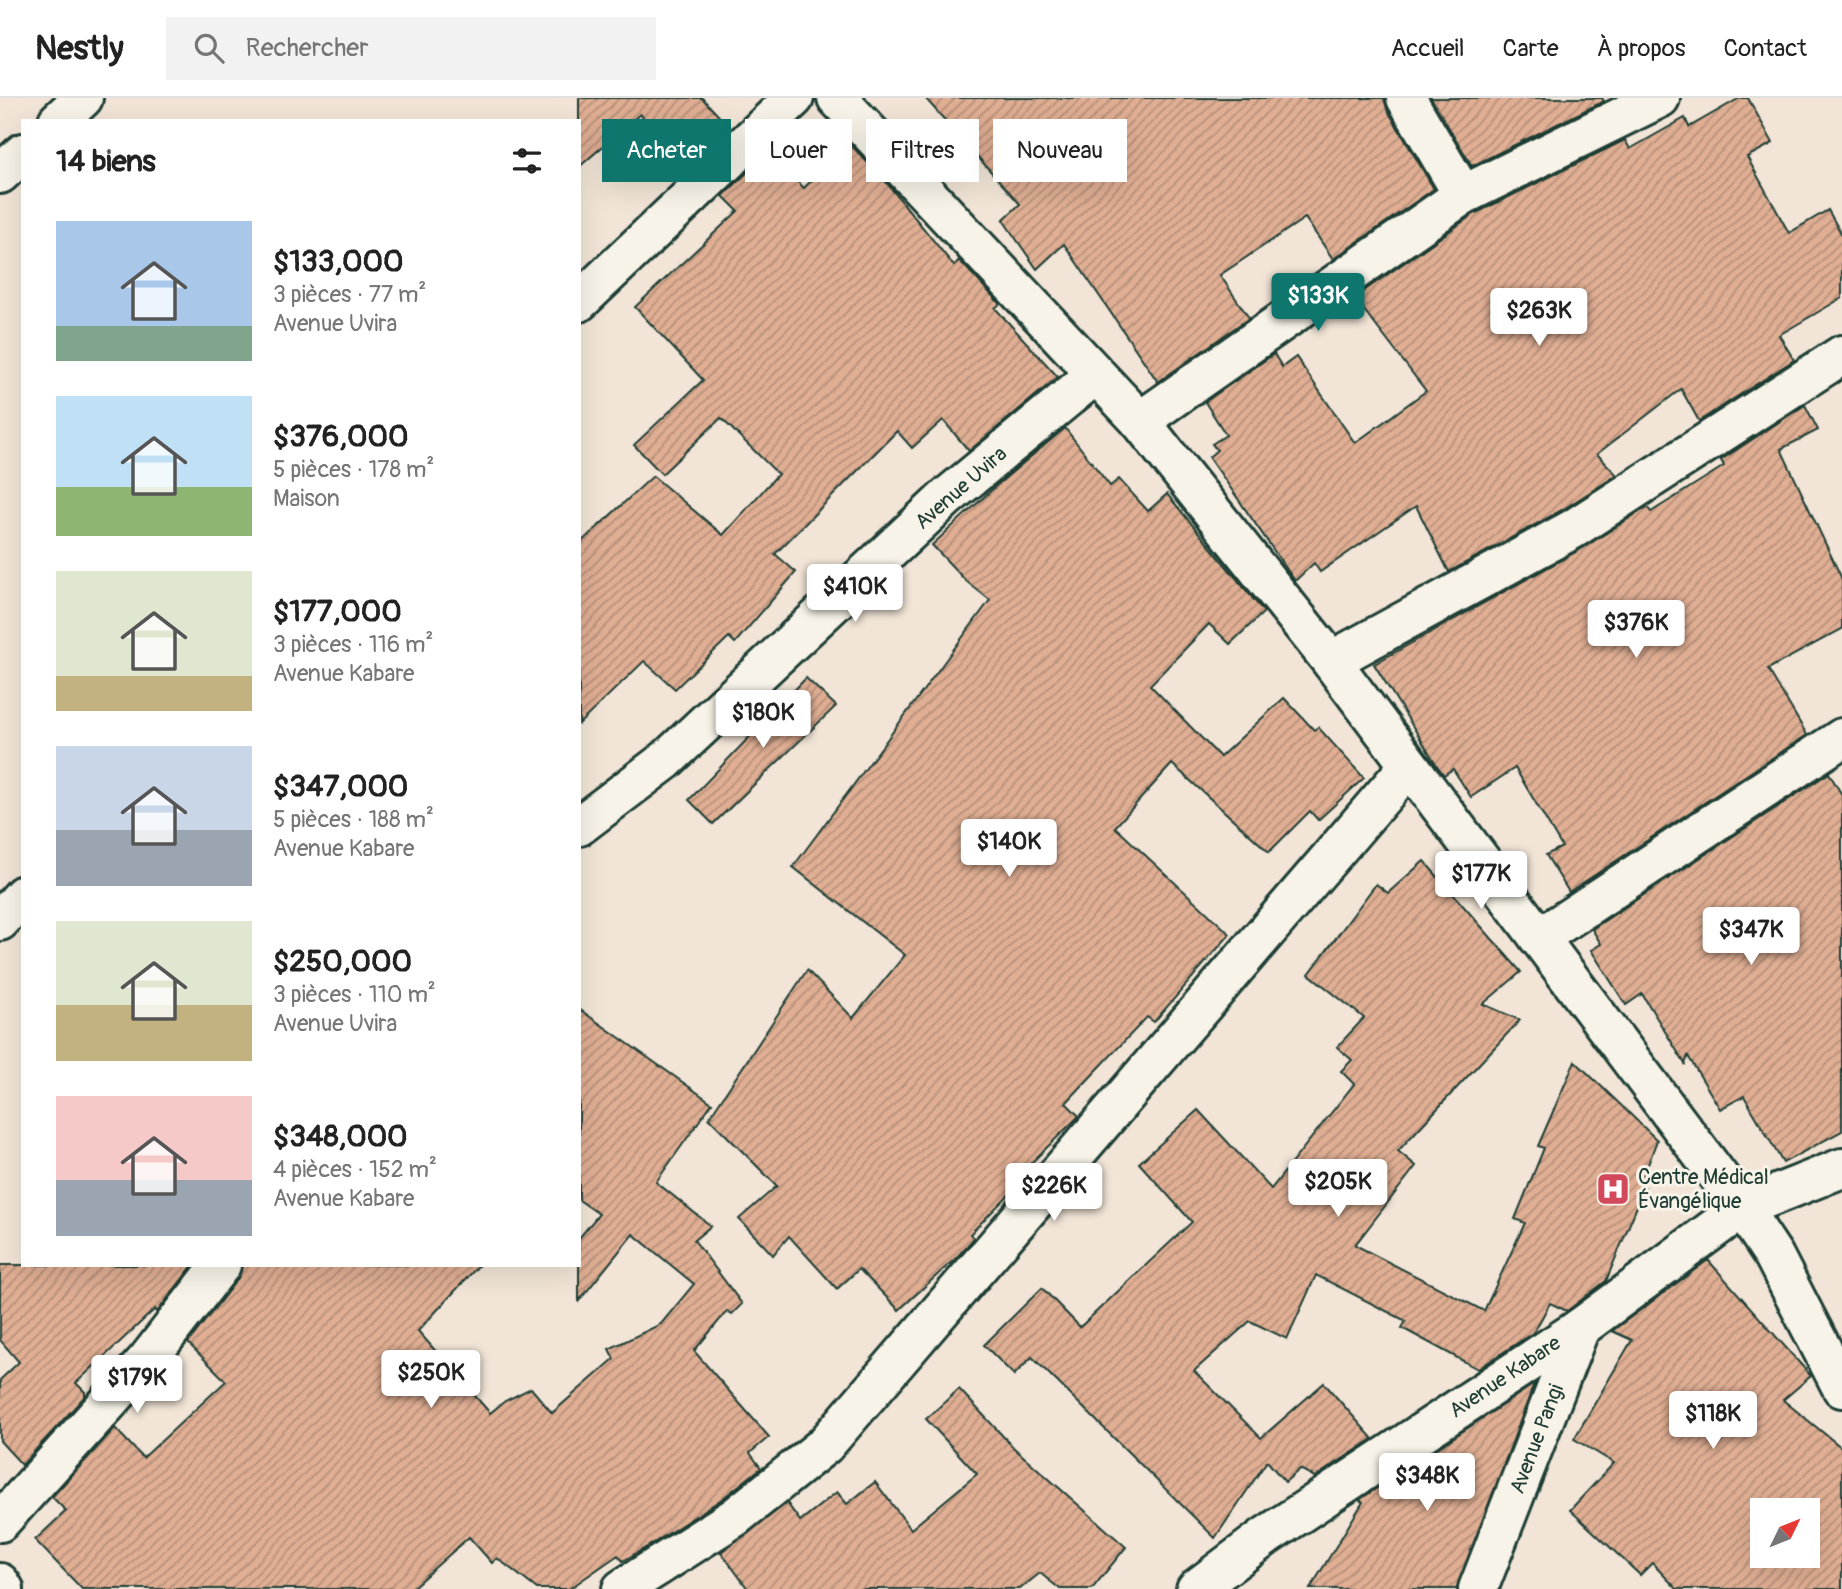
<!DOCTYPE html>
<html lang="fr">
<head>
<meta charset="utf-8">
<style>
  body { margin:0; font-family:Pangolin,sans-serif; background:#f2f2f2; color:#222; height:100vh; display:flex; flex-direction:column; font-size:26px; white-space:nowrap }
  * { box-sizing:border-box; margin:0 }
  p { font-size:23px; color:#767676 }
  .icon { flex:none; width:38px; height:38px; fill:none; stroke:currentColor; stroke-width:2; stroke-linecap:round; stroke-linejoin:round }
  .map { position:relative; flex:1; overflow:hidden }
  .details { position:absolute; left:21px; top:21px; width:560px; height:1148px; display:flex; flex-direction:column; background:#fff; border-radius:0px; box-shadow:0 7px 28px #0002 }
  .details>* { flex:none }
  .hud { position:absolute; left:602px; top:21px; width:665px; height:63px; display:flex; gap:14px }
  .needle { width:46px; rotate:47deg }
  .fabs { position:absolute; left:1750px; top:1400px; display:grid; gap:14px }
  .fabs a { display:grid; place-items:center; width:70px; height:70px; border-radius:0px; background:#fff; box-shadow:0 7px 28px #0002; font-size:35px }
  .price { position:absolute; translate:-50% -60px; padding:0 16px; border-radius:7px; background:#fff; color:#222; font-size:23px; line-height:46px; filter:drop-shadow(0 2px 4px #0008) }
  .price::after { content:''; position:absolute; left:50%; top:42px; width:21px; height:16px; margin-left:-10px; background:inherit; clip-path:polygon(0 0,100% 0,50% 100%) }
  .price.active { background:#0f766e; color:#fff }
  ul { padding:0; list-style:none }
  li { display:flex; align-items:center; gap:21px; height:175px; padding:0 35px }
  li span { display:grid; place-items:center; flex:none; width:196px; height:140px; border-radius:0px; color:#555 }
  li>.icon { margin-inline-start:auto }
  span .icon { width:84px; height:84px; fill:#fffc; stroke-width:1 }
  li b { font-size:30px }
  h2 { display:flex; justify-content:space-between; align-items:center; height:84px; padding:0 35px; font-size:30px }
  .chip { padding:0 24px; border-radius:0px; background:#fff; box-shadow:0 7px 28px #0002; font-size:24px; line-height:63px }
  .chip.active { background:#0f766e; color:#fff }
  header { display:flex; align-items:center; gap:42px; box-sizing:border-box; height:98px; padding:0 35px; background:#fff; border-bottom:2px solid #e0e0e0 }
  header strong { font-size:33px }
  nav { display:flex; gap:38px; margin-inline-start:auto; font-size:24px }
  .search { width:490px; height:63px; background:#f2f2f2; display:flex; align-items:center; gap:18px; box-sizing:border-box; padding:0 24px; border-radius:0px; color:#767676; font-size:26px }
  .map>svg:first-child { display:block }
  .building { fill:url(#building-hatch); stroke:#1f3d34; stroke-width:2; fill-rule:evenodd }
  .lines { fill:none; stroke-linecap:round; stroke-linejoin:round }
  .minor-casing { stroke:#1f3d34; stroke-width:44 }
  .minor { stroke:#f7f3e8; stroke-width:38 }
  .labels { text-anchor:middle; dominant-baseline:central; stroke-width:6; stroke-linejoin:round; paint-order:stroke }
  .street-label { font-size:21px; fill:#1f3d34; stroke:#f7f3e8 }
  .poi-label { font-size:21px; fill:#1f3d34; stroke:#f7f3e8; text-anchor:start }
</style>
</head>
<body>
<header>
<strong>Nestly</strong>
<div class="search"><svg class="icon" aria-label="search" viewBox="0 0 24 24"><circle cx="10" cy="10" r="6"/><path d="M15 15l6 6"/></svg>Rechercher</div>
<nav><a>Accueil</a><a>Carte</a><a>À propos</a><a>Contact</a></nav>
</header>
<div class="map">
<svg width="1842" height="1491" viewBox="0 0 1842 1491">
  <defs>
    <pattern id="building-hatch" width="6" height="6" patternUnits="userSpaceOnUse" patternTransform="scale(1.75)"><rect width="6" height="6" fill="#e0ae93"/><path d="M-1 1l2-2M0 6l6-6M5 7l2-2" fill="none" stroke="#b58f79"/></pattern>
  </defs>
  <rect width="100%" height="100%" fill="#f2e5d7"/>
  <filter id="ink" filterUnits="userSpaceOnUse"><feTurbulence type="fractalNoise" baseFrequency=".0143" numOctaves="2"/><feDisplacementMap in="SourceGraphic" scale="14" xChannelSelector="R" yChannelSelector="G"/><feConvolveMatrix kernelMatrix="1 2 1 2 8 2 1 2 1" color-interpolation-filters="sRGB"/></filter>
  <g filter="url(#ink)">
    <g class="building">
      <path d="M579,0H702L730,30L693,66L682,54L679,57L640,16L579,69Z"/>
      <path d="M925,0H1384L1387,11L1434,91L1333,161L1305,120L1220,177L1249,220L1158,284L1064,146L1037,171L1003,122L1020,106Z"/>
      <path d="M1431,0H1602L1604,3L1472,68Z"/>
      <path d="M1740,0H1748L1773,45L1747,59L1789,135L1828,112L1842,137V200L1779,237L1794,262L1699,323L1681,291L1597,356L1617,377L1562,412L1449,474L1416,408L1320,474L1314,465L1295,483L1209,359L1217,352L1212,346L1226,337L1205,304L1274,256L1282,269L1296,259L1355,345L1426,293L1357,203L1360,201L1358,197L1474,116L1625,42L1630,51L1685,20L1689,29Z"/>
      <path d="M849,45L886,84L954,168L959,162L1000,206L995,210L1058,279L969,353L943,322L912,350L897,333L775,456L796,474L735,545L729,539L675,591L644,563L579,626V446L653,378L723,437L778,376L721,320L662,376L634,347L703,282L635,209L738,113L723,98L760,62L778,81L787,73L804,90Z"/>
      <path d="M1805,307L1818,332L1781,351L1842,481V531L1768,571L1807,637L1569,794L1546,757L1562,749L1515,670L1471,699L1453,671L1444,677L1438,669L1374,566L1583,450L1647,409L1651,414L1724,368L1721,362Z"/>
      <path d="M1065,330L1110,388L1119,381L1148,413L1167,396L1264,514L1230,546L1209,526L1150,587L1220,659L1284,600L1314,632L1318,629L1364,680L1318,722L1310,713L1269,754L1172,666L1115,729L1230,836L1154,924L1147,919L1066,1005L1079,1018L1026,1070L1031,1074L970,1136L974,1140L957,1159L899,1212L859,1171L837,1191L789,1138L773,1157L739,1121L777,1088L709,1020L807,872L853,920L905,857L793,769L990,502L966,483L932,447L997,387Z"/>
      <path d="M806,580L836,608L713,726L689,702Z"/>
      <path d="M1829,675L1842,697V1033L1783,1065L1744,998L1720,1011L1688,958L1685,966L1642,896L1626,907L1591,852L1601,846L1592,831Z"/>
      <path d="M1424,763L1521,874L1483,906L1520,922L1398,1053L1416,1068L1355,1147L1484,1213L1525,1125L1515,1121L1544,1050L1538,1048L1575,963L1657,1042L1640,1088L1645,1089L1606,1183L1567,1213L1550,1205L1534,1234L1478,1271L1402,1230L1406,1223L1316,1177L1287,1241L1250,1223L1194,1273L1261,1340L1324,1285L1373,1341L1315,1379L1300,1371L1285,1384L1267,1363L1215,1440L1032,1259L1014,1277L984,1247L1042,1190L1080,1229L1192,1124L1139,1065L1198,1012L1271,1091L1354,986L1341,973L1352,962L1337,949L1364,920L1309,876L1376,786L1388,795Z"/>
      <path d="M579,911L712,1005L656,1084L711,1128L694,1142L742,1206L732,1216L727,1213L694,1253L769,1339L750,1355L761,1370L722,1401L652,1446L623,1463L618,1457L569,1491H537L497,1460L492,1465L469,1439L411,1491H82L35,1442L66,1413L52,1399L115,1330L143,1360L226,1283L188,1245L238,1180L242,1167H479L418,1233L490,1315L505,1303L531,1290L552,1315L614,1261L609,1251L661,1226L694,1186L633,1136L579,1203V1140L599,1116L579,1102Z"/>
      <path d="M1708,1162L1811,1278L1783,1302L1842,1350V1491H1677L1652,1465L1640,1477L1570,1412L1614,1365L1574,1341L1632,1242L1612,1233ZM1762,1412H1808V1458H1762Z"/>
      <path d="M0,1167H193L157,1214L155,1211L76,1285L85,1294V1298L22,1367L0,1343V1282L19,1264L0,1242Z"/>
      <path d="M1534,1286L1457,1491H1310L1363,1404L1359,1402Z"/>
      <path d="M959,1291L1014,1350L1126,1449L1092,1491H1060L1040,1475L1020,1491H748L721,1454L787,1405L800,1423L837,1394L847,1406L875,1384L911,1431L977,1376L926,1321Z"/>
    </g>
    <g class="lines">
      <defs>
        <g id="minor">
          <path d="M837,0L1140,323L1331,563L1742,1110L1774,1158L1842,1290"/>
          <path d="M1406,0L1463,97"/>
          <path d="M58,23L83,0"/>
          <path d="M0,76L23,55"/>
          <path d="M579,204L794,0"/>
          <path d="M1140,323L1463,97L1660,0"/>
          <path d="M1331,563L1573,431L1842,257"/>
          <path d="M579,728L666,662L947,399L1095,277"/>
          <path d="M0,823L23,797"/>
          <path d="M1539,840L1842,640"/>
          <path d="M0,1424L148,1261L221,1167"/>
          <path d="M0,1485L4,1491"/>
          <path d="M622,1491L735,1419L825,1347L1408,669"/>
          <path d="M1196,1491L1266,1438L1580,1230L1742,1110L1842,1070"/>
          <path d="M1478,1491L1580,1230"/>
        </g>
      </defs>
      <use href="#minor" class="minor-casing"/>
      <use href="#minor" class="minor"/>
    </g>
  </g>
  <defs>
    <symbol id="hospital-square" viewBox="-11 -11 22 22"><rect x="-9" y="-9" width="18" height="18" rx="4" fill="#d1495b" stroke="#f7f3e8"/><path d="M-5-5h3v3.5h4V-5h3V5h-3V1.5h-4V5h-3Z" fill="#fff"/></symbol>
  </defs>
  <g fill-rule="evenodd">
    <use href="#hospital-square" x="1594" y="1072" width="38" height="38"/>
  </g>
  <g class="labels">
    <g class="street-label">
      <text transform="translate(961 390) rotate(-41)">Avenue Uvira</text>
      <text transform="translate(1505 1279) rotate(-34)">Avenue Kabare</text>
      <text transform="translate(1537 1341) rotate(-69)">Avenue Pangi</text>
    </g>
    <g class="poi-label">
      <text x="1638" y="1079">Centre Médical<tspan x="1638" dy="24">Évangélique</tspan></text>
    </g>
  </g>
</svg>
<div class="fabs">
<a><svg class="needle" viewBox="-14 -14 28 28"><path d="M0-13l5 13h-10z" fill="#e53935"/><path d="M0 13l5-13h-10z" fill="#767676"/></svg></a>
</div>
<b class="price active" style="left:1318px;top:235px">$133K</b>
<b class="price" style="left:1539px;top:250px">$263K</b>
<b class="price" style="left:855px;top:526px">$410K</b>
<b class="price" style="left:1636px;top:562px">$376K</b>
<b class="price" style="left:763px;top:652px">$180K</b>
<b class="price" style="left:1009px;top:781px">$140K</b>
<b class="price" style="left:1481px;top:813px">$177K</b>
<b class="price" style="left:1751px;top:869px">$347K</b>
<b class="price" style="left:1338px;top:1121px">$205K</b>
<b class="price" style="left:1054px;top:1125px">$226K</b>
<b class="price" style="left:431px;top:1312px">$250K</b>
<b class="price" style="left:137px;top:1317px">$179K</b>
<b class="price" style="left:1713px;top:1353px">$118K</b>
<b class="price" style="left:1427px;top:1415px">$348K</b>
<div class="hud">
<a class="chip active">Acheter</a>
<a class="chip">Louer</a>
<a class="chip">Filtres</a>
<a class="chip">Nouveau</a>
</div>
<section class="details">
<h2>14 biens<svg class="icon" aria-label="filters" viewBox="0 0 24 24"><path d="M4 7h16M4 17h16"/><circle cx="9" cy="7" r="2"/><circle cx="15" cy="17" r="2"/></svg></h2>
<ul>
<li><span style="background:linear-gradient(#a9c7e8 75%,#7fa58c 0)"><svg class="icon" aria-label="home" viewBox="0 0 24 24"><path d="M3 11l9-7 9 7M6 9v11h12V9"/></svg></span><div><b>$133,000</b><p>3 pièces · 77 m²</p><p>Avenue Uvira</p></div></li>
<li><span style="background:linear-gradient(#bfe0f5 65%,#8fb573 0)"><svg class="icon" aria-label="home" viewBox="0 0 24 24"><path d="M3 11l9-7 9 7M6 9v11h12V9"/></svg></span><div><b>$376,000</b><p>5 pièces · 178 m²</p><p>Maison</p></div></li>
<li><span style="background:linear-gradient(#dfe7d0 75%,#c2b280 0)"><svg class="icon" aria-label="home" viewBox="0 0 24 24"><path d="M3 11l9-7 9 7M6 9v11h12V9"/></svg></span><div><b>$177,000</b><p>3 pièces · 116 m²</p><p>Avenue Kabare</p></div></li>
<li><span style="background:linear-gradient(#c9d6e8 60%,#9aa5b1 0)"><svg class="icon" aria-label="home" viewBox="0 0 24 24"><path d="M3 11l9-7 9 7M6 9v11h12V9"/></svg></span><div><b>$347,000</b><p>5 pièces · 188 m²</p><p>Avenue Kabare</p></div></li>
<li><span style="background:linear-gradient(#dfe7d0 60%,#c2b280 0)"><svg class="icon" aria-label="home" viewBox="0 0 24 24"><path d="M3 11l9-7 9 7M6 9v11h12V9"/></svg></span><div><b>$250,000</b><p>3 pièces · 110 m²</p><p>Avenue Uvira</p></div></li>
<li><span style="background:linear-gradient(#f6c9c9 60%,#9aa5b1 0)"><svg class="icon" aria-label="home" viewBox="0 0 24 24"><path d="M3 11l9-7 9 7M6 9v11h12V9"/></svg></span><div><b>$348,000</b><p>4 pièces · 152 m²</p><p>Avenue Kabare</p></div></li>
</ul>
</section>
</div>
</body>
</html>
